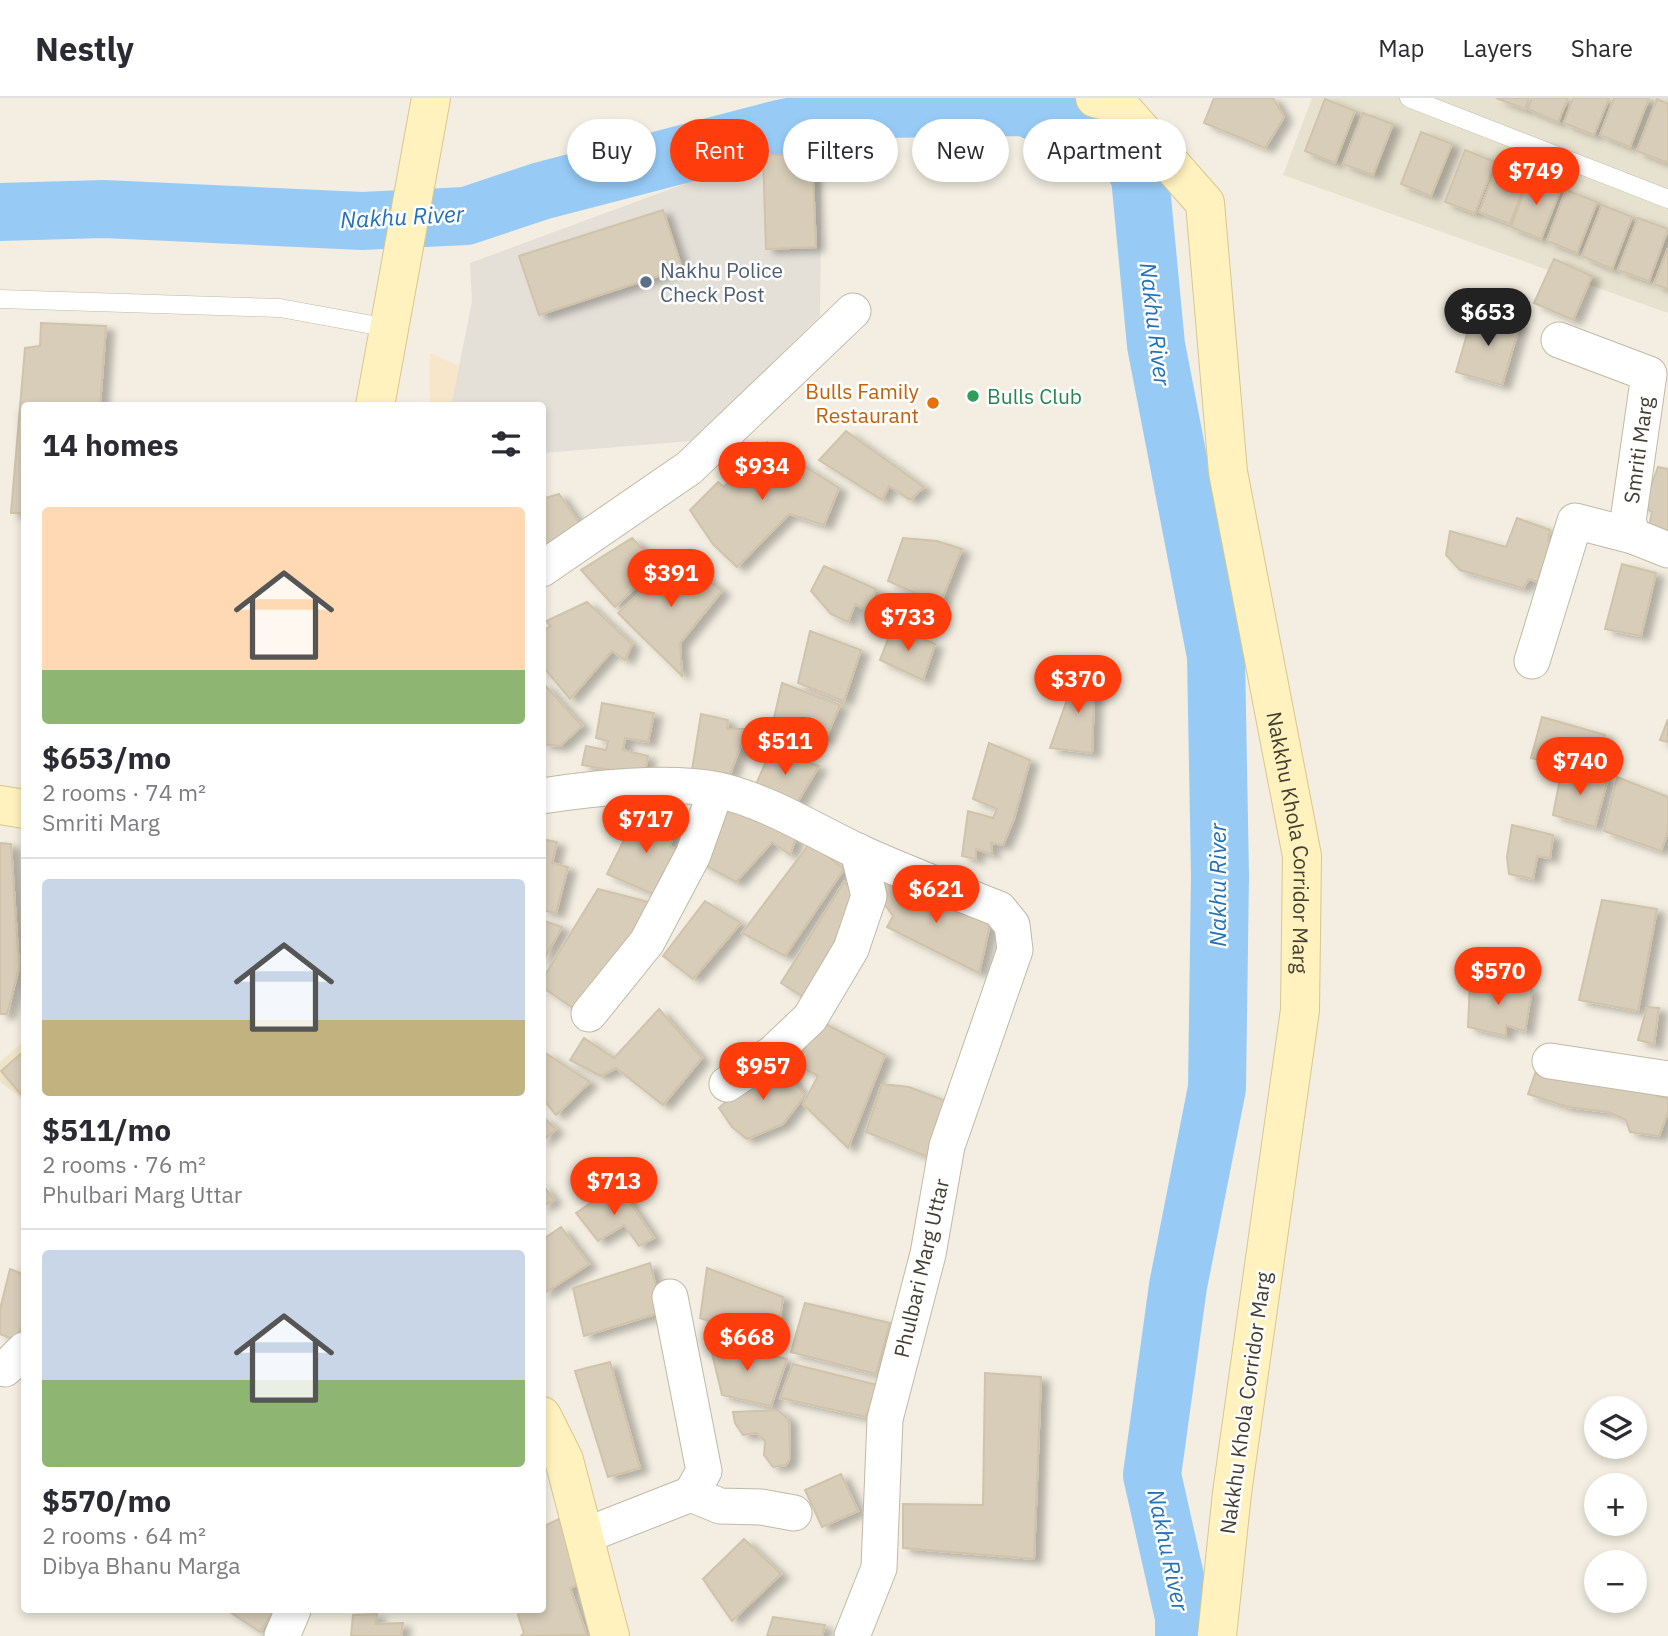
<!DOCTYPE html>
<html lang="en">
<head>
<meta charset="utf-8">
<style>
  body { margin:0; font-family:"IBM Plex Sans",sans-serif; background:#f7f7f7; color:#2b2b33; height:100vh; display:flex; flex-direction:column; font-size:26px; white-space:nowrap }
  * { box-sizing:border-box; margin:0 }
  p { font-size:23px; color:#7c7c81 }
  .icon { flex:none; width:38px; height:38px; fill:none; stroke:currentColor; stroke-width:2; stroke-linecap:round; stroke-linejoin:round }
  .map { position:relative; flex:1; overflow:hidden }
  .details { position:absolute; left:21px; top:304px; width:525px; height:1211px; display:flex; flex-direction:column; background:#fff; border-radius:7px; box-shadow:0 4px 10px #0003 }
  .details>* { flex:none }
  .hud { position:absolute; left:567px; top:21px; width:665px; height:63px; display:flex; gap:14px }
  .tools { position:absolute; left:1584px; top:1298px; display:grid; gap:14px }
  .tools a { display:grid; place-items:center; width:63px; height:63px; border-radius:50%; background:#fff; box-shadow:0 4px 10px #0003; font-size:35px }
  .price { position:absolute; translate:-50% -60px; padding:0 16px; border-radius:24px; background:#ff3c0c; color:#fff; font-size:23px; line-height:46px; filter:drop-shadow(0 2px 4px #0008) }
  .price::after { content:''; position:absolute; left:50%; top:42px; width:21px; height:16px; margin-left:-10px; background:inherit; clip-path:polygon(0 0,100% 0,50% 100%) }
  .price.on { background:#222; color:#fff }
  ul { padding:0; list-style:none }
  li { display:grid; align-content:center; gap:14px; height:371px; padding:0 21px }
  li+li { border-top:2px solid #e1e1e2 }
  li span { display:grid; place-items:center; height:217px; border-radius:7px; color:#555 }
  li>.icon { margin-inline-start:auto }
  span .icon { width:126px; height:126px; fill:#fffc; stroke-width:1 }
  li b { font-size:30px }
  h2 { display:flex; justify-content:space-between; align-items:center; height:84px; padding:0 21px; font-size:30px }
  .tag { padding:0 24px; border-radius:32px; background:#fff; box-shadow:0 4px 10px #0003; font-size:24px; line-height:63px }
  .tag.on { background:#ff3c0c; color:#fff }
  header { display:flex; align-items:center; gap:42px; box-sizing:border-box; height:98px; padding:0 35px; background:#fff; border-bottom:2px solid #e1e1e2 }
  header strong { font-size:33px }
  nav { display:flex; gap:38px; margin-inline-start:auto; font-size:24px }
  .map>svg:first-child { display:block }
  .residential { fill:#e7e1cf }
  .commercial { fill:#f7e6c9 }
  .industrial { fill:#e4dfd7 }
  .education { fill:#ede5ca }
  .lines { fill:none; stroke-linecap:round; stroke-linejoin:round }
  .river { stroke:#97cbf6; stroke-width:58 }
  .building { fill:#d8cdb9; stroke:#d0c3a9; stroke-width:2; filter:url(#shadow) }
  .lane-casing { stroke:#c1b9a6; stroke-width:19 }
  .street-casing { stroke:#c1b9a6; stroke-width:37 }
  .secondary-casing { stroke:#d7c78c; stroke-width:40 }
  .lane { stroke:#fff; stroke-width:18 }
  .street { stroke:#fff; stroke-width:35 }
  .secondary { stroke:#fff2bf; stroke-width:38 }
  .service-dot { fill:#5c6f8a; stroke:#fff; stroke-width:2.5 }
  .leisure-dot { fill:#2e9e5b; stroke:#fff; stroke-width:2.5 }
  .food-dot { fill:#e8710a; stroke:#fff; stroke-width:2.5 }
  .labels { text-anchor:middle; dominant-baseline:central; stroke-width:5; stroke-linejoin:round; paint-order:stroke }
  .service-label { font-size:21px; fill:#4e5e75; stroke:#fff; text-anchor:start }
  .food-label { font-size:21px; fill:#c56008; stroke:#fff; text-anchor:end }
  .leisure-label { font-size:21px; fill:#27864d; stroke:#fff; text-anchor:start }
  .street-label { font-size:21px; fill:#443e32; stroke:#fff }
  .water-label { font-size:23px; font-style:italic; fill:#2372b8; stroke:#fff }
</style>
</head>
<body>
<header>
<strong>Nestly</strong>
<nav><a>Map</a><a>Layers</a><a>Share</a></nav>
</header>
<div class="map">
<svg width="1668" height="1538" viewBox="0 0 1668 1538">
  <defs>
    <filter id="shadow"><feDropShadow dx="8" dy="4.5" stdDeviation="3.5" flood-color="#0004"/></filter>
  </defs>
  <rect width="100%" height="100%" fill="#f3eee1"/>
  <path class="residential" d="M1312,0H1668V215L1283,77Z"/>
  <path class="commercial" d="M430,255L459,268L451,308H430Z"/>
  <path class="industrial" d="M822,35L820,218L691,343L543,355L542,308H451L472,204L470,165Z"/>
  <path class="education" d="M24,943V1002L0,984V964Z"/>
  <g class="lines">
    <path class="river" d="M0,114L104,111L362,123L466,118L541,93L779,31L880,11L1025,9L1128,56L1140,79L1156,247L1216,558L1220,777L1217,990L1178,1188L1152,1377L1184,1519V1538"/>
  </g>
  <g class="building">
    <path d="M1214,0H1273L1284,19L1265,50L1204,25Z"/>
    <path d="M1496,0H1529L1525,11Z"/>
    <path d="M1532,0H1568L1558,24L1528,11Z"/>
    <path d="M1573,0H1609L1594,37L1564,25Z"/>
    <path d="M1614,0H1649L1630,49L1600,37Z"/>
    <path d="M1325,1L1355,13L1335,65L1305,53Z"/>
    <path d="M1657,1L1668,6V65L1637,53Z"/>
    <path d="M1363,15L1393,26L1373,77L1343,66Z"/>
    <path d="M1421,34L1452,46L1431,98L1401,86Z"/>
    <path d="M1465,52L1495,64L1475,115L1445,104Z"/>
    <path d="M812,56L816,149L766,151L763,57Z"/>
    <path d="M1499,63L1529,75L1510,126L1479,114Z"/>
    <path d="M1530,78L1561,90L1541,141L1511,129Z"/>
    <path d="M1566,92L1597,104L1577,155L1547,143Z"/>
    <path d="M1602,107L1632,119L1612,171L1582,158Z"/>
    <path d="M663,112L682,170L539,217L519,158Z"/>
    <path d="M1638,120L1668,131L1649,183L1618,172Z"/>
    <path d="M1668,150V191L1654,186Z"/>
    <path d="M1554,161L1592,178L1573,222L1534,205Z"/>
    <path d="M1474,212L1520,226L1502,287L1456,274Z"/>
    <path d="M41,225L106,228L100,308H24V415H11L25,250L40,248Z"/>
    <path d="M846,333L924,389L910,402L889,388L882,402L819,362Z"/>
    <path d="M767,344L839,390L824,427L789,416L737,469L713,446L690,412L718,384L724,389Z"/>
    <path d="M1658,369L1668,371V446L1649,429L1652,414L1643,409Z"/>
    <path d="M559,396L582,429L542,454V401Z"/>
    <path d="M1517,420L1550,432L1548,443L1560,445L1548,487L1529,481L1523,490L1460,472L1446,457L1450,433L1506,449Z"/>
    <path d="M632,440L658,467L615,509L581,472Z"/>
    <path d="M903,440L937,443L962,451L940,506L888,483Z"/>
    <path d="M680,459L722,493L680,545L682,578L618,515Z"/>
    <path d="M1622,466L1656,475L1641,538L1605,531Z"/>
    <path d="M824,468L876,491L867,513L855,506L848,524L831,516L811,493Z"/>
    <path d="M587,504L632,546L625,562L612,553L570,601L546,572L542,575V534L550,528L546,523Z"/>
    <path d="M893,528L935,546L923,582L880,562Z"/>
    <path d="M810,533L861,552L844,603L798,585Z"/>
    <path d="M1080,565L1095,573L1092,655L1050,650Z"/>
    <path d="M542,584L582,628L560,648L542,646Z"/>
    <path d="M782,585L840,607L825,642L773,624Z"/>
    <path d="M602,605L654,615L648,644L625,640L623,652L648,658L644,678L582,667L586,648L606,652L608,643L596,640Z"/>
    <path d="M701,616L728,622L727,631H747L730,676L692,672Z"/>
    <path d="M1542,619L1605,637L1594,676L1531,660Z"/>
    <path d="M1668,621V644L1660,642Z"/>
    <path d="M989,645L1030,662L1014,721L1003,747L991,745L992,756L976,751V761L962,758L968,713L993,720L997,711L973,701Z"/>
    <path d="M771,652L819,668L795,708L754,691Z"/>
    <path d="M1562,670L1608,680L1595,729L1553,717Z"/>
    <path d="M1617,679L1668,699V733L1661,753L1604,733Z"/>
    <path d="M723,709L796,739L790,757L772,744L736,784L699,764Z"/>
    <path d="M637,716L674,733L670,749L687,756L676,777L664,774L653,796L607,776Z"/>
    <path d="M1512,727L1553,737L1550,760L1537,758L1533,781L1509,776L1507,759Z"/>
    <path d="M542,741L557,744L552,765L568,769L556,815L542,812Z"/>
    <path d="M0,745L11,746L19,870L7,916H0Z"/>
    <path d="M810,745L844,771L785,858L742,835Z"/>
    <path d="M883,781L990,826L979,875L887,829L893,818L875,793Z"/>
    <path d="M844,784L863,800L808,902L781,885Z"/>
    <path d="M598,791L653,805L579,914L542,889V882Z"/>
    <path d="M1602,802L1657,811L1638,913L1579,902Z"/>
    <path d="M705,803L741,825L693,881L663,858Z"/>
    <path d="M542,822L562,829L542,865Z"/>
    <path d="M1470,882L1532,891L1525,933L1506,927V938L1468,929Z"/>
    <path d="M1647,909L1659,910L1654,946L1638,942Z"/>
    <path d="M659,911L702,960L663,1007L616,970L601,978L570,962L584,940L614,960Z"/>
    <path d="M820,923L885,957L848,1050L803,1006L818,978L796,966Z"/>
    <path d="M24,953V1000L1,973Z"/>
    <path d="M544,954L590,984L556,1017L542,1000Z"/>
    <path d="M1542,956L1666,988L1657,998L1668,1000V1014L1659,1038L1630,1034L1626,1022L1608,1014L1568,1009L1528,996Z"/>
    <path d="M774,961L805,997L783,1026L747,1041L732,1029L719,1010Z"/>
    <path d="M882,986L909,989L949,1004L933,1061L866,1034Z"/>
    <path d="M542,1018L556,1031L542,1044Z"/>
    <path d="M542,1086L554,1102L542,1109Z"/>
    <path d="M618,1087L654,1140L639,1148L624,1127L598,1143L576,1115Z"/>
    <path d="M561,1129L589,1166L543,1196L542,1142Z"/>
    <path d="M650,1165L662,1214L584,1238L573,1190Z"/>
    <path d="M707,1170L783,1199L776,1247L700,1220Z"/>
    <path d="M10,1171L24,1177V1232L21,1230L17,1243L0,1236V1211Z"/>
    <path d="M805,1205L890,1225L876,1276L791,1254Z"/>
    <path d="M709,1243L787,1261L771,1308L722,1297Z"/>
    <path d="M610,1264L640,1370L608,1379L575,1273Z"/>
    <path d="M793,1266L881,1288L866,1319L780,1300Z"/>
    <path d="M985,1275L1041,1279L1034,1461L903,1450V1406L983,1407Z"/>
    <path d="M778,1312L789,1322L790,1360L786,1367L773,1369L764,1357L765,1343L756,1335L743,1337L735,1325L733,1314Z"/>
    <path d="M841,1376L858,1413L822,1429L805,1392Z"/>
    <path d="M559,1421L587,1482L570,1490L587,1537L521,1538L524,1535L518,1517L520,1512H542V1429Z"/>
    <path d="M744,1441L781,1476L732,1523L703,1481Z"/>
    <path d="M227,1512H274L260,1534Z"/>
    <path d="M377,1516L376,1526L403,1525L401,1538H351L353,1517Z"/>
    <path d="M773,1519L825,1527L822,1538H767Z"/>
  </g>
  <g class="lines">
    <defs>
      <g id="lane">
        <path d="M1409,0L1668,101"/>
        <path d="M0,201L280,210L389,230"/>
      </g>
      <g id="street">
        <path d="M1559,242L1649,276L1628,423L1633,438L1668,452"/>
        <path d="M542,471L689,370L853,213"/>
        <path d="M1532,563L1575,423L1633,438"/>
        <path d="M542,698C593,690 669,682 718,692C767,703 811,731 855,752C902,774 951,792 999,811L1012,827L1015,852L947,1048L928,1156L885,1321L879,1470L852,1538"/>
        <path d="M589,916L647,844L693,757L716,692"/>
        <path d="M1550,963L1668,981"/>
        <path d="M727,986L773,955L810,920L851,851L869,798L858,753"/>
        <path d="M0,1269L5,1271L24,1252"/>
        <path d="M691,1396L720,1408L761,1409L794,1415"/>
        <path d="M584,1438L691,1396L704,1373L670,1199"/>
        <path d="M282,1538L293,1512"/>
      </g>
      <g id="secondary">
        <path id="s1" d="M1095,0L1118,6L1205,105L1228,374L1302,758L1300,912L1232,1395L1217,1538"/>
        <path d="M375,308L431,0"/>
        <path d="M0,707L24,711"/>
        <path d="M542,1318L564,1362L610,1538"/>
      </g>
    </defs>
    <use href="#lane" class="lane-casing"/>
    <use href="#street" class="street-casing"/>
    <use href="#secondary" class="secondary-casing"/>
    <use href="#lane" class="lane"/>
    <use href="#street" class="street"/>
    <use href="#secondary" class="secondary"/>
  </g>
  <circle class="service-dot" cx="646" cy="184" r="7"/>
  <circle class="leisure-dot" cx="973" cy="298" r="7"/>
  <circle class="food-dot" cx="933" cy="305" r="7"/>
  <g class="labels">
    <g class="service-label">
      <text x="660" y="172">Nakhu Police<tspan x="660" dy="24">Check Post</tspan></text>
    </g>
    <g class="food-label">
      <text x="919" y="293">Bulls Family<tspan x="919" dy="24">Restaurant</tspan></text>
    </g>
    <g class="leisure-label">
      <text x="987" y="298">Bulls Club</text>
    </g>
    <g class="street-label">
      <text transform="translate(1638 352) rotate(-82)">Smriti Marg</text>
      <text stroke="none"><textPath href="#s1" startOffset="802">Nakkhu Khola Corridor Marg</textPath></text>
      <text transform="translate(921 1170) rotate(-77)">Phulbari Marg Uttar</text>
      <text transform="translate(1245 1305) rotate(-82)">Nakkhu Khola Corridor Marg</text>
    </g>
    <g class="water-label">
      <text transform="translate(402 118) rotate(-3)">Nakhu River</text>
      <text transform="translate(1156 226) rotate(83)">Nakhu River</text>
      <text transform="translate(1217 787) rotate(-90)">Nakhu River</text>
      <text transform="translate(1169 1452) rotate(78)">Nakhu River</text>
    </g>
  </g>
</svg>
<div class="tools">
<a><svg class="icon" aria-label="layers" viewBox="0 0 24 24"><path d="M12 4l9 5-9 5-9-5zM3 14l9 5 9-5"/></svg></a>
<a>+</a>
<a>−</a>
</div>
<b class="price" style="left:1536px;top:109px">$749</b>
<b class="price on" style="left:1488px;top:250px">$653</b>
<b class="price" style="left:762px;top:404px">$934</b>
<b class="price" style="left:671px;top:511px">$391</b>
<b class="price" style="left:908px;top:555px">$733</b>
<b class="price" style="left:1078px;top:617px">$370</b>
<b class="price" style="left:785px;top:679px">$511</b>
<b class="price" style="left:1580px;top:699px">$740</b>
<b class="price" style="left:646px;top:757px">$717</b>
<b class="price" style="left:936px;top:827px">$621</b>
<b class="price" style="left:1498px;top:909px">$570</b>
<b class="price" style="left:763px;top:1004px">$957</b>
<b class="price" style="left:614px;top:1119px">$713</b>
<b class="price" style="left:747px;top:1275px">$668</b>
<div class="hud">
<a class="tag">Buy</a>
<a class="tag on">Rent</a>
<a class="tag">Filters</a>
<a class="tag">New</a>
<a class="tag">Apartment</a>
</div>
<section class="details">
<h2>14 homes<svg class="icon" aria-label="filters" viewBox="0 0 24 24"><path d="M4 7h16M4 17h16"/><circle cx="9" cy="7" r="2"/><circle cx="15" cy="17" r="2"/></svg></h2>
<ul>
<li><span style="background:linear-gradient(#ffd9b3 75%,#8fb573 0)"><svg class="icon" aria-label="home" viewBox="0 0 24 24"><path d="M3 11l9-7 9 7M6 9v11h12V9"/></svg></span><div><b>$653/mo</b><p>2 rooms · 74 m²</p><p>Smriti Marg</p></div></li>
<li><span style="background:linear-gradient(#c9d6e8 65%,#c2b280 0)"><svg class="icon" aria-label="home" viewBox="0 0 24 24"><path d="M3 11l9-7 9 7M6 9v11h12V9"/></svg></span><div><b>$511/mo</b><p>2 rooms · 76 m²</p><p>Phulbari Marg Uttar</p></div></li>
<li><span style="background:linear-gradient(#c9d6e8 60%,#8fb573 0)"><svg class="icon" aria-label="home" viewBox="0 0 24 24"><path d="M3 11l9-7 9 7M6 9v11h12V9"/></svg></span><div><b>$570/mo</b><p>2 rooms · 64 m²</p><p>Dibya Bhanu Marga</p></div></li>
</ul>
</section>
</div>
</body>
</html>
